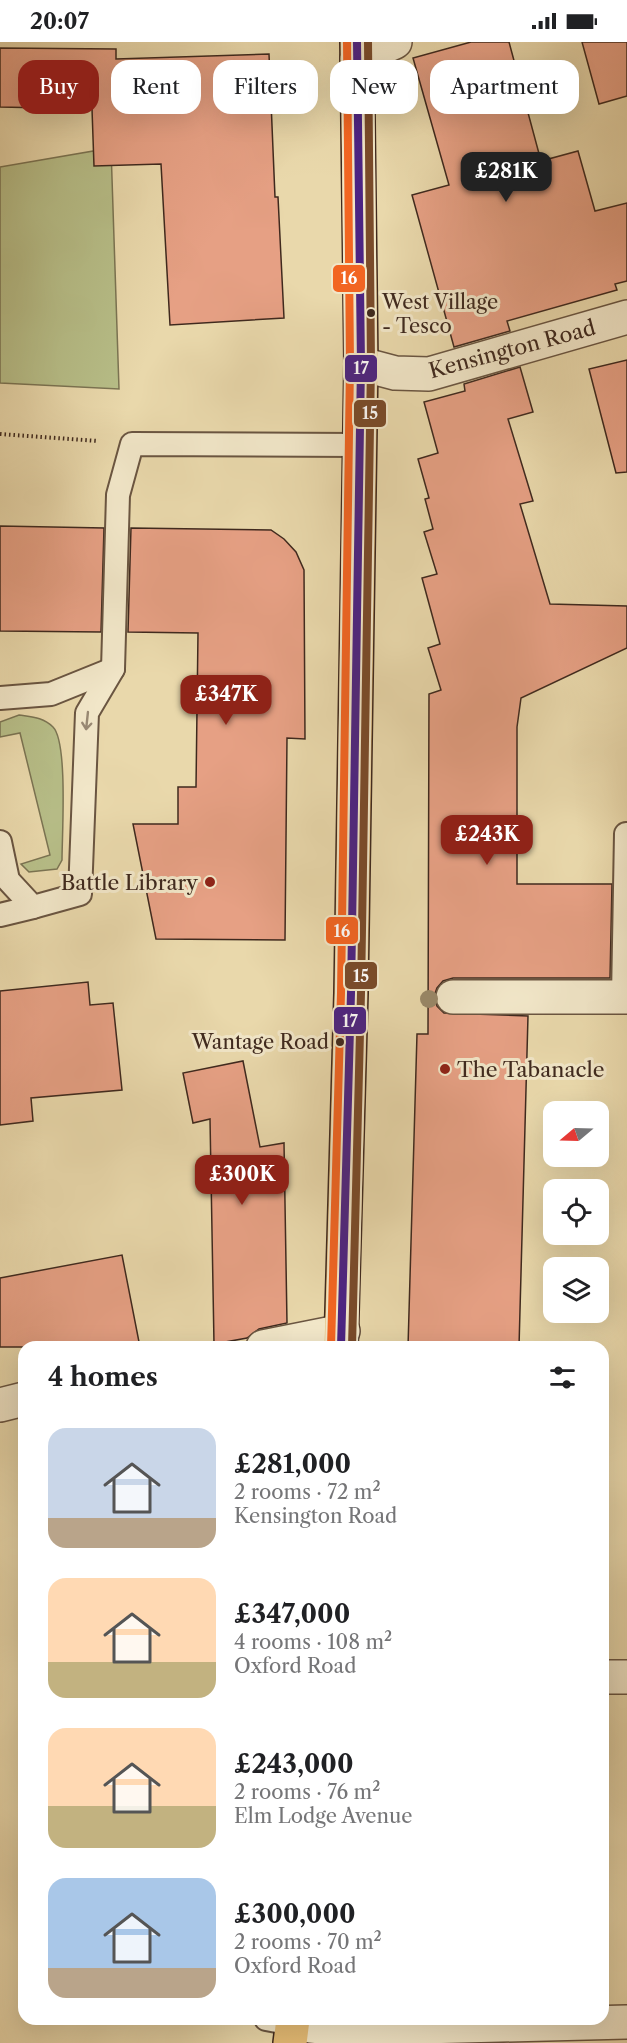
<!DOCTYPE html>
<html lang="en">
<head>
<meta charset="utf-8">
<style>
  body { margin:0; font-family:"Libre Caslon Text",serif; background:#f6f6f6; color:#202124; height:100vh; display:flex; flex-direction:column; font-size:22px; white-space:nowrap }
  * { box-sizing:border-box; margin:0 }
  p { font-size:20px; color:#757577 }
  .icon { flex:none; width:33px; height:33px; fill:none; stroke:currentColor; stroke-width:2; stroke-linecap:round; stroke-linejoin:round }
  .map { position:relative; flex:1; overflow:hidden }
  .panel { position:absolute; left:18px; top:1299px; width:591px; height:684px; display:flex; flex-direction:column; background:#fff; border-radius:18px; box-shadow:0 6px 24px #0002 }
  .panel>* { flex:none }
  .top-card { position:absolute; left:18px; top:18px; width:591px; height:54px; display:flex; gap:12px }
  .needle { width:39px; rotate:251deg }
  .tools { position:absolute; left:543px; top:1059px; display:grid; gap:12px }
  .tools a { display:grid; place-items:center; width:66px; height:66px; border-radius:12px; background:#fff; box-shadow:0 6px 24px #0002; font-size:30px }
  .price { position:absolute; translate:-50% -51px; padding:0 14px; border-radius:12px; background:#8f2418; color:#fff; font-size:20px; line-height:39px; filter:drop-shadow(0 2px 3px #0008) }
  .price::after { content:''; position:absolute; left:50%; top:36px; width:18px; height:14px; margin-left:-9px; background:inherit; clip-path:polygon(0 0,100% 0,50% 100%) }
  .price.active { background:#222; color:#fff }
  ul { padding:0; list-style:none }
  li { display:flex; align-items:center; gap:18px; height:150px; padding:0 30px }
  li span { display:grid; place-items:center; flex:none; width:168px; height:120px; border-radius:18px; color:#555 }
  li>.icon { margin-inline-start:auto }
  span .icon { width:72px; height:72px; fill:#fffc; stroke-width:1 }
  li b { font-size:26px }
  h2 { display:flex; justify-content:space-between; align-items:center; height:72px; padding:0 30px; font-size:26px }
  .pill { padding:0 21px; border-radius:18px; background:#fff; box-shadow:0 6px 24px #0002; font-size:21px; line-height:54px }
  .pill.active { background:#8f2418; color:#fff }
  .status { display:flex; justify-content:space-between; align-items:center; height:42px; padding:0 30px; background:#fff; direction:ltr }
  .status svg { height:16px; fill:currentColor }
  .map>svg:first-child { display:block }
  .green { fill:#b7be88; stroke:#7b7453; stroke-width:1.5 }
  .building { fill:#e6a084; stroke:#3f291e; stroke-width:1.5 }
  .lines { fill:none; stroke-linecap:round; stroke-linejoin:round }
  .service-casing { stroke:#6a5541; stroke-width:26 }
  .minor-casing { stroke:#6a5541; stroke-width:36 }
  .primary-casing { stroke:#3f291e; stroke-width:36 }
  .path { stroke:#3f291e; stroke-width:4; stroke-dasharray:1.5 3; stroke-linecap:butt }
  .service { stroke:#f1e6c8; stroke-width:22 }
  .minor { stroke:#f1e6c8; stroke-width:33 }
  .primary { stroke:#e4bc76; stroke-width:33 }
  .bus-1-casing { stroke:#f1e6c8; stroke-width:12 }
  .bus-2-casing { stroke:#f1e6c8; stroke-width:12 }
  .bus-3-casing { stroke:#f1e6c8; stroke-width:12 }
  .bus-1 { stroke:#4c2483; stroke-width:8 }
  .bus-2 { stroke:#7a4b2a; stroke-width:8 }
  .bus-3 { stroke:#f26522; stroke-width:8 }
  .tree { fill:#998869 }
  .oneway { stroke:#988873 }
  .bus-dot { fill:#3f291e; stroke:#f1e6c8; stroke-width:2 }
  .poi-dot { fill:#8f2418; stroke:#f1e6c8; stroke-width:2 }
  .labels { text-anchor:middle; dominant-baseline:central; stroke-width:6; stroke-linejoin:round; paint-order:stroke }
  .bus-label { font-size:20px; fill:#3f291e; stroke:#f1e6c8; text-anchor:start }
  .street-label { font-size:21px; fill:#3f291e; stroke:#f1e6c8 }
  .poi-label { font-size:21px; fill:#3f291e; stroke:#f1e6c8; text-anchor:end }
  .line-badge { stroke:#f1e6c8; stroke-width:2 }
  .badge-label { font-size:16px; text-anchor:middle; font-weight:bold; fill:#fff }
</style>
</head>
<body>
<div class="status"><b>20:07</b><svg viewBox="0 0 49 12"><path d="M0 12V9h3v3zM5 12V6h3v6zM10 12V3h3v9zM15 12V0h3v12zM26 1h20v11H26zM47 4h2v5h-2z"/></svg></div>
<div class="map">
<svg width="627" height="2001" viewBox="0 0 627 2001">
  <rect width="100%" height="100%" fill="#e9d8ab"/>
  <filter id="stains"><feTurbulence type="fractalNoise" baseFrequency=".00333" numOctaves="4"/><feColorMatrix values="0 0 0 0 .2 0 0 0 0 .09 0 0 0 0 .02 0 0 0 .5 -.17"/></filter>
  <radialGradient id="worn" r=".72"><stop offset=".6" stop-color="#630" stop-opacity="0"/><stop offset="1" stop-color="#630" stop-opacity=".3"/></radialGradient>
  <g class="green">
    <path d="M111,106L119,347L0,341V125Z"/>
    <path d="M19,673C32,675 43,675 53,685C68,700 62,793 62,818L57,827L29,830L21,822L50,813L20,691L0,695V680Z"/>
  </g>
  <g class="building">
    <path d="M471,0H509L541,119L578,109L595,169L627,161V239L615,242L617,248L507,279L510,289L454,305L412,153L449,143L413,16Z"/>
    <path d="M582,0H627V54L599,62Z"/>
    <path d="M0,6L116,7V17L269,12L275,155H278L284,276L170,283L161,122L94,124L92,67L0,65Z"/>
    <path d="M627,318V430L616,431L589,327Z"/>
    <path d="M520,325L533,370L508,377L533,459L520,462L550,562L627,564V606L521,656L517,685V842H612L610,936H453L443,939L437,946L434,954L437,964L444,971L528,974L519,1305H408L417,992H428L429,652L441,648L428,606L440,602L422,536L437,532L424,490L433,487L425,457L429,456L418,417L438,411L424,360L465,349L464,342Z"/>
    <path d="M0,484L104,486L101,590L0,589Z"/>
    <path d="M131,486L271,488L284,497L296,510L304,528L305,697L287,696L285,898L156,897L133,782H178V745H196L198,591L128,590Z"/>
    <path d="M88,940L90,963L113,961L122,1048L31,1056L33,1079L0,1083V949Z"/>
    <path d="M243,1019L260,1105L284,1101L287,1281L259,1287L247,1296L214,1302L210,1077L193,1081L183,1031Z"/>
    <path d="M122,1213L140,1305H0V1236Z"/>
  </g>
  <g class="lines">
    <defs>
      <g id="service">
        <path d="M0,656L51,652L113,627"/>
        <path d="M0,800L8,838L33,865L80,852L87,671L113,627L118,453L132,402L359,403"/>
        <path d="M0,873L33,865"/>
        <path d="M623,955L626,792"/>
        <path d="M266,1977L293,1982"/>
      </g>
      <g id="minor">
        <path d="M357,17L395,0"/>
        <path d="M361,322L395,331L429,332L627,275"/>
        <path d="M453,955H627"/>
        <path d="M263,1305L343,1289"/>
        <path d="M0,1363L24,1357"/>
        <path d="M603,1635H627"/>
        <path d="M293,1982L338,1987L627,1980"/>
      </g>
      <g id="primary">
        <path d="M341,1305L351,951L361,322L357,0"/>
        <path d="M290,2001L293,1977"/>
      </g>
    </defs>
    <use href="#service" class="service-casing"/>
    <use href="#minor" class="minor-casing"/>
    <use href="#primary" class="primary-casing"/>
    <path class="path" d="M0,392L98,399"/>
    <use href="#service" class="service"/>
    <use href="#minor" class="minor"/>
    <use href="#primary" class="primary"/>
    <defs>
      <path id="bus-1" d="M341,1305L351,951L361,322L357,0"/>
      <path id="bus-2" d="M352,1305L361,951L371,322L368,0"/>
      <path id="bus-3" d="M331,1305L341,951L350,322L347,0"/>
    </defs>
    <use href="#bus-1" class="bus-1-casing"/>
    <use href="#bus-2" class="bus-2-casing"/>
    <use href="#bus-3" class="bus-3-casing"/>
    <use href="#bus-1" class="bus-1"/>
    <use href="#bus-2" class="bus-2"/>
    <use href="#bus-3" class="bus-3"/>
  </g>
  <circle class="tree" cx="429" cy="957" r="9"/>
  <defs><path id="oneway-shaft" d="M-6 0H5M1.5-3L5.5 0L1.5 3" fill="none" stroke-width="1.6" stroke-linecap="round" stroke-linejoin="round" transform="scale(1.5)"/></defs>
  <use class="oneway" href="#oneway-shaft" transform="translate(87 679) rotate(96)"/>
  <g class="bus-dot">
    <circle cx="371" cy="271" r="5"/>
    <circle cx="340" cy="1000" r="5"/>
  </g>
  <g class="poi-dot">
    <circle cx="210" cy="840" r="6"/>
    <circle cx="445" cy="1027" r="6"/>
  </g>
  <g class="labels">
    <g class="bus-label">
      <text x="382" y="260">West Village<tspan x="382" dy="24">- Tesco</tspan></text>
      <text x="329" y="1000" text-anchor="end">Wantage Road</text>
    </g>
    <g class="street-label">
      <text transform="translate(512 307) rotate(-15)">Kensington Road</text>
    </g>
    <g class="poi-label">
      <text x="198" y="840">Battle Library</text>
      <text x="457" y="1027" text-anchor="start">The Tabanacle</text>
    </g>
  </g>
  <g class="line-badge">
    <rect x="332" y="222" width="34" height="29" rx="6" fill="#f26522"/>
    <rect x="344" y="312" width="34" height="29" rx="6" fill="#4c2483"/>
    <rect x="353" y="357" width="34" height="29" rx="6" fill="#7a4b2a"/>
    <rect x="325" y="874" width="34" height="29" rx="6" fill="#f26522"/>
    <rect x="344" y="919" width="34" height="29" rx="6" fill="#7a4b2a"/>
    <rect x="333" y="964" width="34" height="29" rx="6" fill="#4c2483"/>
  </g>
  <g class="badge-label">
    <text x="349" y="242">16</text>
    <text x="361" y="332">17</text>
    <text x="370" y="377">15</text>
    <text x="342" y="895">16</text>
    <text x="361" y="940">15</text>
    <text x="350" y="985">17</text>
  </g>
  <rect width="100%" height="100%" filter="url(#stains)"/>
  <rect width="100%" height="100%" fill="url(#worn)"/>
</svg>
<div class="tools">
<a><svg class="needle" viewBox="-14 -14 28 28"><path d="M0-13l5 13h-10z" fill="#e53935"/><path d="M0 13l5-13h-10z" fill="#757577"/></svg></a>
<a><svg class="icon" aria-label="locate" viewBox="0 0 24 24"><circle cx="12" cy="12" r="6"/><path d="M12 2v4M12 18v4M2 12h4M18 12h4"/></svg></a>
<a><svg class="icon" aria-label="layers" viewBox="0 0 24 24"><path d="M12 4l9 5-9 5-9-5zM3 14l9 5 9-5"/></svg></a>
</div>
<b class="price active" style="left:506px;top:161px">£281K</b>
<b class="price" style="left:226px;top:684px">£347K</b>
<b class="price" style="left:487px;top:824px">£243K</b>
<b class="price" style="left:242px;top:1164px">£300K</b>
<div class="top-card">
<a class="pill active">Buy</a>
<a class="pill">Rent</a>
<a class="pill">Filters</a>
<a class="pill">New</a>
<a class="pill">Apartment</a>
</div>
<section class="panel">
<h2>4 homes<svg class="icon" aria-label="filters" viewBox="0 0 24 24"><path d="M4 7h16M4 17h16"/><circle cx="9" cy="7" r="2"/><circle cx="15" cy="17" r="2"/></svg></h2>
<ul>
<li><span style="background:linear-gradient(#c9d6e8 75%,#b9a48a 0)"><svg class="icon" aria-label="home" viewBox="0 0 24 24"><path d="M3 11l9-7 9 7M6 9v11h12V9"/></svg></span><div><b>£281,000</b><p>2 rooms · 72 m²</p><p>Kensington Road</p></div></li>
<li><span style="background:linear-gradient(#ffd9b3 70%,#c2b280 0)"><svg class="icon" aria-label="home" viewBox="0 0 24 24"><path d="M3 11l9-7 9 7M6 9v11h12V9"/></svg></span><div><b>£347,000</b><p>4 rooms · 108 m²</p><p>Oxford Road</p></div></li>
<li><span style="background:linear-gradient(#ffd9b3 65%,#c2b280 0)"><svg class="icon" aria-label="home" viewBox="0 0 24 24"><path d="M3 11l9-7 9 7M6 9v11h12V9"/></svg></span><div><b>£243,000</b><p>2 rooms · 76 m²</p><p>Elm Lodge Avenue</p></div></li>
<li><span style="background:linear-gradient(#a9c7e8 75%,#b9a48a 0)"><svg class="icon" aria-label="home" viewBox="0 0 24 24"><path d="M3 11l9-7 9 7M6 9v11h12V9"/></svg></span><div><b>£300,000</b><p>2 rooms · 70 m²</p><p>Oxford Road</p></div></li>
</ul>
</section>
</div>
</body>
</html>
